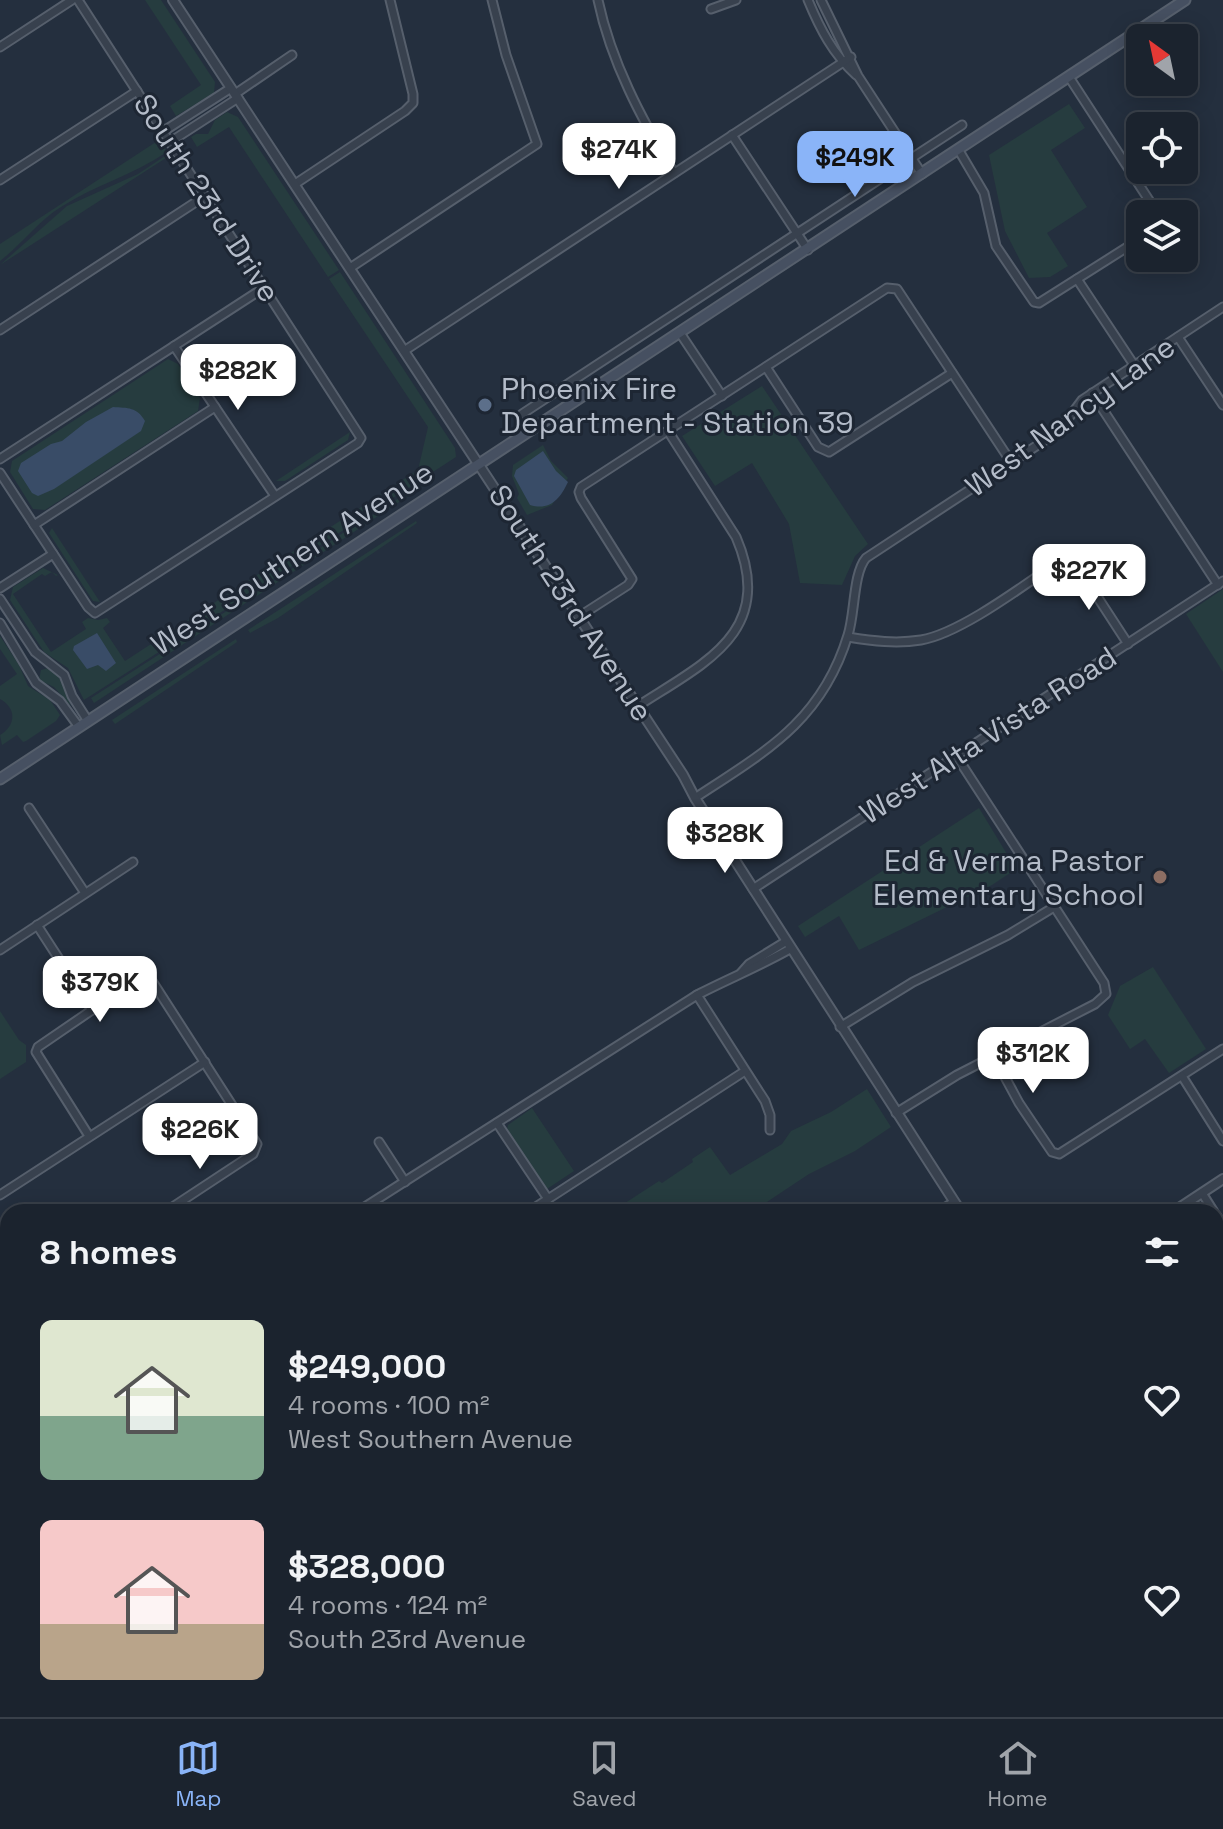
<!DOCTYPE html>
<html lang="en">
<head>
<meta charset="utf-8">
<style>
  body { margin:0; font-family:"Space Grotesk",sans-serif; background:#242b36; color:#f1f3f6; height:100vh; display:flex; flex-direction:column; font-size:30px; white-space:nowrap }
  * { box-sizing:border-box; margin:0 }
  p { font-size:26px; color:#a0a4aa }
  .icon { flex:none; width:44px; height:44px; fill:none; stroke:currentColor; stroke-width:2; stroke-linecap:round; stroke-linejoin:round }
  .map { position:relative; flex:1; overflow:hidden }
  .panel { position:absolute; left:0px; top:1204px; width:1224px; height:514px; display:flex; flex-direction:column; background:#1b232e; border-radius:24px 24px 0 0; box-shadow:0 4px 20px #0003,0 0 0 2px #39404a }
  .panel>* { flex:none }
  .needle { width:52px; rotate:327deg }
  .fabs { position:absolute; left:1126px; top:24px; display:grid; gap:16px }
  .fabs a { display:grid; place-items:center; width:72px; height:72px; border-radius:12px; background:#1b232e; box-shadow:0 4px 20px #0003,0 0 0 2px #39404a; font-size:40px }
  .price { position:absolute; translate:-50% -68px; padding:0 18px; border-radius:16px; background:#fff; color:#222; font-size:26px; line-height:52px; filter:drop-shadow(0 2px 4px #0008) }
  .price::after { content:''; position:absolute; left:50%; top:48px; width:24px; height:18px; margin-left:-12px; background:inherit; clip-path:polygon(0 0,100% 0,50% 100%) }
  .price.on { background:#8ab4f8; color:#111 }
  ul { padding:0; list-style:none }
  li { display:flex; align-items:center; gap:24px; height:200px; padding:0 40px }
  li span { display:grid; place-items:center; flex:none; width:224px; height:160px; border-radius:12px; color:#555 }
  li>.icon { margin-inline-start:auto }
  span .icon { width:96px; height:96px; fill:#fffc; stroke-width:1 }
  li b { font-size:34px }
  h2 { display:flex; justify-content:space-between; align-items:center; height:96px; padding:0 40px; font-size:34px }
  .dock { display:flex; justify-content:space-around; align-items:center; height:112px; border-top:2px solid #39404a; background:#1b232e; font-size:22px; color:#a0a4aa }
  .dock a { display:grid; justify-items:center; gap:4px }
  .dock .on { color:#8ab4f8 }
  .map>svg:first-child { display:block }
  .green { fill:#263c3f }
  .water { fill:#394c67 }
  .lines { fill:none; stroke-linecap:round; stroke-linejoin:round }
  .minor-casing { stroke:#565f6c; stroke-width:11 }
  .tertiary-casing { stroke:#565f6c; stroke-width:12 }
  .secondary-casing { stroke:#565f6c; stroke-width:13 }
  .minor { stroke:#38414e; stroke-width:7 }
  .tertiary { stroke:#38414e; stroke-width:8 }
  .secondary { stroke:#465061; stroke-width:9 }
  .service-dot { fill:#5c6f8a; stroke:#1d2633; stroke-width:3 }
  .education-dot { fill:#8d6e63; stroke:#1d2633; stroke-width:3 }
  .labels { text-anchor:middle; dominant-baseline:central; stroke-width:6; stroke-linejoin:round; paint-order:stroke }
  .street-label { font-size:30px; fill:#b4bcc9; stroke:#1d2633 }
  .poi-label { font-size:30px; fill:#b4bcc9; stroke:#1d2633; text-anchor:start }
</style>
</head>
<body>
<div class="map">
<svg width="1223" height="1717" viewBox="0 0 1223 1717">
  <rect width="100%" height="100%" fill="#242f3e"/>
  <g class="green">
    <path d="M145,0H161L215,82L214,93L176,116L170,106L201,85Z"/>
    <path d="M1069,104L1085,128L1051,150L1087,207L1047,233L1068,266L1050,277L1029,278L1005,231L989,155Z"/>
    <path d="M227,112L238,117L339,270L328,277L229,127L197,147L191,137L196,134H208L215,120Z"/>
    <path d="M159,140L167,152C133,175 95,185 61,207C38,221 22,244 0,261V244Z"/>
    <path d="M168,154L169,156L0,265L67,206L138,174Z"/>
    <path d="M340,272L455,448L456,457L302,557L287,570L84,700L68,668L44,652L10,600L13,587L43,568L58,575L56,576L52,572L45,576L42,574L13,594L51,652L86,629L82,622L88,618L98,620L107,618L110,622L103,628L125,661L418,470L428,427L329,279Z"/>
    <path d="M168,359L178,364L200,398L198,411L45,510L33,509L10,472L12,461Z"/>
    <path d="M762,386L868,544L855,556L842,585L800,583L789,524L752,463L715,486L682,436Z"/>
    <path d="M350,432L348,440L285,481H276Z"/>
    <path d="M543,445L551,461L568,478L552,505L527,515L517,498L519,494L512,476L513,465Z"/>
    <path d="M419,485L422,487L94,703L91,698L289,571C330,538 376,514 419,485Z"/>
    <path d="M416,521L417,523L278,618L250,633L248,630Z"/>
    <path d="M52,528L100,602L93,601L49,533Z"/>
    <path d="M1223,589V672L1186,614Z"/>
    <path d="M0,636L19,665L28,686L50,700L60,715L56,721L26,741L23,742L17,735L2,745L0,735C16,726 17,708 0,699V686L17,674L0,649Z"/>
    <path d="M236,639L237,642L115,724L112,720Z"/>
    <path d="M48,668L58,675L71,706L54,687L39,680L41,670Z"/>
    <path d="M979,808L1016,869L992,885L859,950L839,916L805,937L798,926Z"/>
    <path d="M1153,967L1206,1049L1169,1073L1145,1039L1130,1049L1108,1015L1120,986Z"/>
    <path d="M0,1011L19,1040L26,1045V1062L0,1079Z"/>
    <path d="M867,1089L891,1127L855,1151L809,1174L752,1212H604L619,1202L622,1205L659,1181L662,1183L693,1162L692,1159L710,1147L730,1175L782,1144L791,1131L831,1112Z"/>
    <path d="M532,1108L574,1171L547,1189L507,1129L508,1125Z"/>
  </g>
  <g class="water">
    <path d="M113,407C128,408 137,407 145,421L141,431L54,489L38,496L32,493L18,471L21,463L51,444L62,441L86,422Z"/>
    <path d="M543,451L556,471L568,482C560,499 550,511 530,505L514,476L516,470Z"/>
    <path d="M97,633L116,663L106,671L98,665L87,669L73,650L74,646Z"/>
  </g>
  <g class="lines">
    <defs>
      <g id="minor">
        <path d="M598,0C611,62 642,120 674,173"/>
        <path d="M808,0C820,29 833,54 856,75"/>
        <path d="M821,0L858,76L922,174"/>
        <path d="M711,9L736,0"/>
        <path d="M0,47L72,0"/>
        <path d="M1069,77L1158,214"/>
        <path d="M235,94L292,55"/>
        <path d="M164,131L231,88"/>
        <path d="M732,135L808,250"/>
        <path d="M170,142L238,98"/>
        <path d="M958,149L984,193L996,246L1034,302L1039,303L1140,239"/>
        <path d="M1135,179L1149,170"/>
        <path d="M0,180L137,91"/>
        <path d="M295,184L405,111L413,103V94L390,0"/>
        <path d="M350,268L537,144L506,55L492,0"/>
        <path d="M1077,279L1134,365"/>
        <path d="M0,330L205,196"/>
        <path d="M680,333L722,396"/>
        <path d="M1178,337L1223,405"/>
        <path d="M174,346L275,496"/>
        <path d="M404,351L851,57"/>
        <path d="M766,367L818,447L829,452L952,373"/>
        <path d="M1092,393L1218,585"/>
        <path d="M522,414L962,125"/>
        <path d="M0,459L265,287"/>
        <path d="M0,473L88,607L95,613L358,443L361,438L78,0"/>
        <path d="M34,525L215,407"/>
        <path d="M0,588L53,554"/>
        <path d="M0,599L35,652L64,675L72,696L88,721"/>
        <path d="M580,616L628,585L632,579L581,498L579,492L581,487L887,288L897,289L1011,462"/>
        <path d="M0,623L36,683L60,701L79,727"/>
        <path d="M848,637C873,641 896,644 921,640C962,633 1028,582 1064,558L1076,564L1128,644"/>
        <path d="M638,706C704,663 777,632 736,537L668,431"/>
        <path d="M695,798C765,752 822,721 848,635C855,614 853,573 866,558L1059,431L1082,400L1223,307"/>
        <path d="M29,808L85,893"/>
        <path d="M753,889L1223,581"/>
        <path d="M37,925L92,1010"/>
        <path d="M0,950L133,862"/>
        <path d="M741,973L749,964L785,942"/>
        <path d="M697,995L765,1101L770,1115V1130"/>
        <path d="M840,1027L913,982L1008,935L1054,907"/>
        <path d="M993,1055L1019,1103L1052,1152L1059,1154L1223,1049"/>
        <path d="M1182,1076L1223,1141"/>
        <path d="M896,1113L957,1075L1095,1004L1106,994L1104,983L957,757"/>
        <path d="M497,1123L548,1199"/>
        <path d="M89,1136L36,1052L38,1047L92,1010L147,979L152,981L257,1144L253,1154L165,1212"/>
        <path d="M379,1142L405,1182"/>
        <path d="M1202,1193L1214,1212"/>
        <path d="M0,1195L205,1062"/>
        <path d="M357,1212L697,995C728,979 760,966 790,949"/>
        <path d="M528,1212L745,1071"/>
        <path d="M938,1212L954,1202"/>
        <path d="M1216,1215L1223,1225"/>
        <path d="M0,1320L8,1315"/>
        <path d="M1216,1329L1223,1325"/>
        <path d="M1216,1462L1223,1458"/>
        <path d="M0,1532L8,1527"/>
        <path d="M0,1541L8,1537"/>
        <path d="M302,1710L307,1717"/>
        <path d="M614,1710L618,1717"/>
        <path d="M1197,1710L1201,1717"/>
        <path d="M556,1717L567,1710"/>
        <path d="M799,1717L810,1710"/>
        <path d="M1028,1717L1034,1710"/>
      </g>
      <g id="tertiary">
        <path d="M173,0L683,775L695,798L961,1212"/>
        <path d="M1173,1212L1223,1179"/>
        <path d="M1216,1611L1223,1621"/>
        <path d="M409,1717L420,1710"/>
      </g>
      <g id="secondary">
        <path d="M0,779L1185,0"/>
        <path d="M0,1577L8,1590"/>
        <path d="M87,1710L91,1717"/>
      </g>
    </defs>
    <use href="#minor" class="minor-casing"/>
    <use href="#tertiary" class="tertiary-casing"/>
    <use href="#secondary" class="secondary-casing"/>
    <use href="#minor" class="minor"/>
    <use href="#tertiary" class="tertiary"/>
    <use href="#secondary" class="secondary"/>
  </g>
  <circle class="service-dot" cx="485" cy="405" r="8"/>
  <circle class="education-dot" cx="1160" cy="877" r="8"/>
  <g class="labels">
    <g class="street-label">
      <text transform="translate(207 198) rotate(57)">South 23rd Drive</text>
      <text transform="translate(1070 416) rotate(-36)">West Nancy Lane</text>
      <text transform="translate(292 558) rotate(-33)">West Southern Avenue</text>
      <text transform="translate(571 603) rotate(57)">South 23rd Avenue</text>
      <text transform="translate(988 735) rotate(-33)">West Alta Vista Road</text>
    </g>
    <g class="poi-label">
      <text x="501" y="388">Phoenix Fire<tspan x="501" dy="34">Department - Station 39</tspan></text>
      <text x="1144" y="860" text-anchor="end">Ed &amp; Verma Pastor<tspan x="1144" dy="34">Elementary School</tspan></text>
    </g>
  </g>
</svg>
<div class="fabs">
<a><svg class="needle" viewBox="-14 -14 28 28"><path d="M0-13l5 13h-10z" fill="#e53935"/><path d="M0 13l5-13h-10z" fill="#a0a4aa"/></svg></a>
<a><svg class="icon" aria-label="locate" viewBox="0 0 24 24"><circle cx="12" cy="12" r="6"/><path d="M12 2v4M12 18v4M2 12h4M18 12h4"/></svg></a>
<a><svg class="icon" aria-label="layers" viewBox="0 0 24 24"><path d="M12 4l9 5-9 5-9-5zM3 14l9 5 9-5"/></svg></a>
</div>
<b class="price" style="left:619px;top:191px">$274K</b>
<b class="price on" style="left:855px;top:199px">$249K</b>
<b class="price" style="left:238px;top:412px">$282K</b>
<b class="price" style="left:1089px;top:612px">$227K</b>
<b class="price" style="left:725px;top:875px">$328K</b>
<b class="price" style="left:100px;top:1024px">$379K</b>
<b class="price" style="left:1033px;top:1095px">$312K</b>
<b class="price" style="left:200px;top:1171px">$226K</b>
<section class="panel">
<h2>8 homes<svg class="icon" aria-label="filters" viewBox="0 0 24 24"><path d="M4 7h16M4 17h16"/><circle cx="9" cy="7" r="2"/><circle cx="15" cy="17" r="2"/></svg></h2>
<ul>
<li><span style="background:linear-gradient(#dfe7d0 60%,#7fa58c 0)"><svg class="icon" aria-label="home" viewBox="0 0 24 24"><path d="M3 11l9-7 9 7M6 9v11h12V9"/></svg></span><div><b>$249,000</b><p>4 rooms · 100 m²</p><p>West Southern Avenue</p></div><svg class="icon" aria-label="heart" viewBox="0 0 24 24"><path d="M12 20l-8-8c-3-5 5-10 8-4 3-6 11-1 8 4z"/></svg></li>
<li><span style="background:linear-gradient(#f6c9c9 65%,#b9a48a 0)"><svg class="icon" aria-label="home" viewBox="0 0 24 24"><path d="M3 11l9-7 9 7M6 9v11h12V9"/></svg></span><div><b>$328,000</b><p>4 rooms · 124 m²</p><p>South 23rd Avenue</p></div><svg class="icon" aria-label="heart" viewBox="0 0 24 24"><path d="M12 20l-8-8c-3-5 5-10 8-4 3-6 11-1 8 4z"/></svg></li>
</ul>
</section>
</div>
<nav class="dock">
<a class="on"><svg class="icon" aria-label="map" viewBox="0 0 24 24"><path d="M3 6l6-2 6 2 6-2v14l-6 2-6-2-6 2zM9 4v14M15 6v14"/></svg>Map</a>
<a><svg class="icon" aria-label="saved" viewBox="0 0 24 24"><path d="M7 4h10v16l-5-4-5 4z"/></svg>Saved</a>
<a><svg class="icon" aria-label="home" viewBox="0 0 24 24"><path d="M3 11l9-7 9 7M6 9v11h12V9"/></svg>Home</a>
</nav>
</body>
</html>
